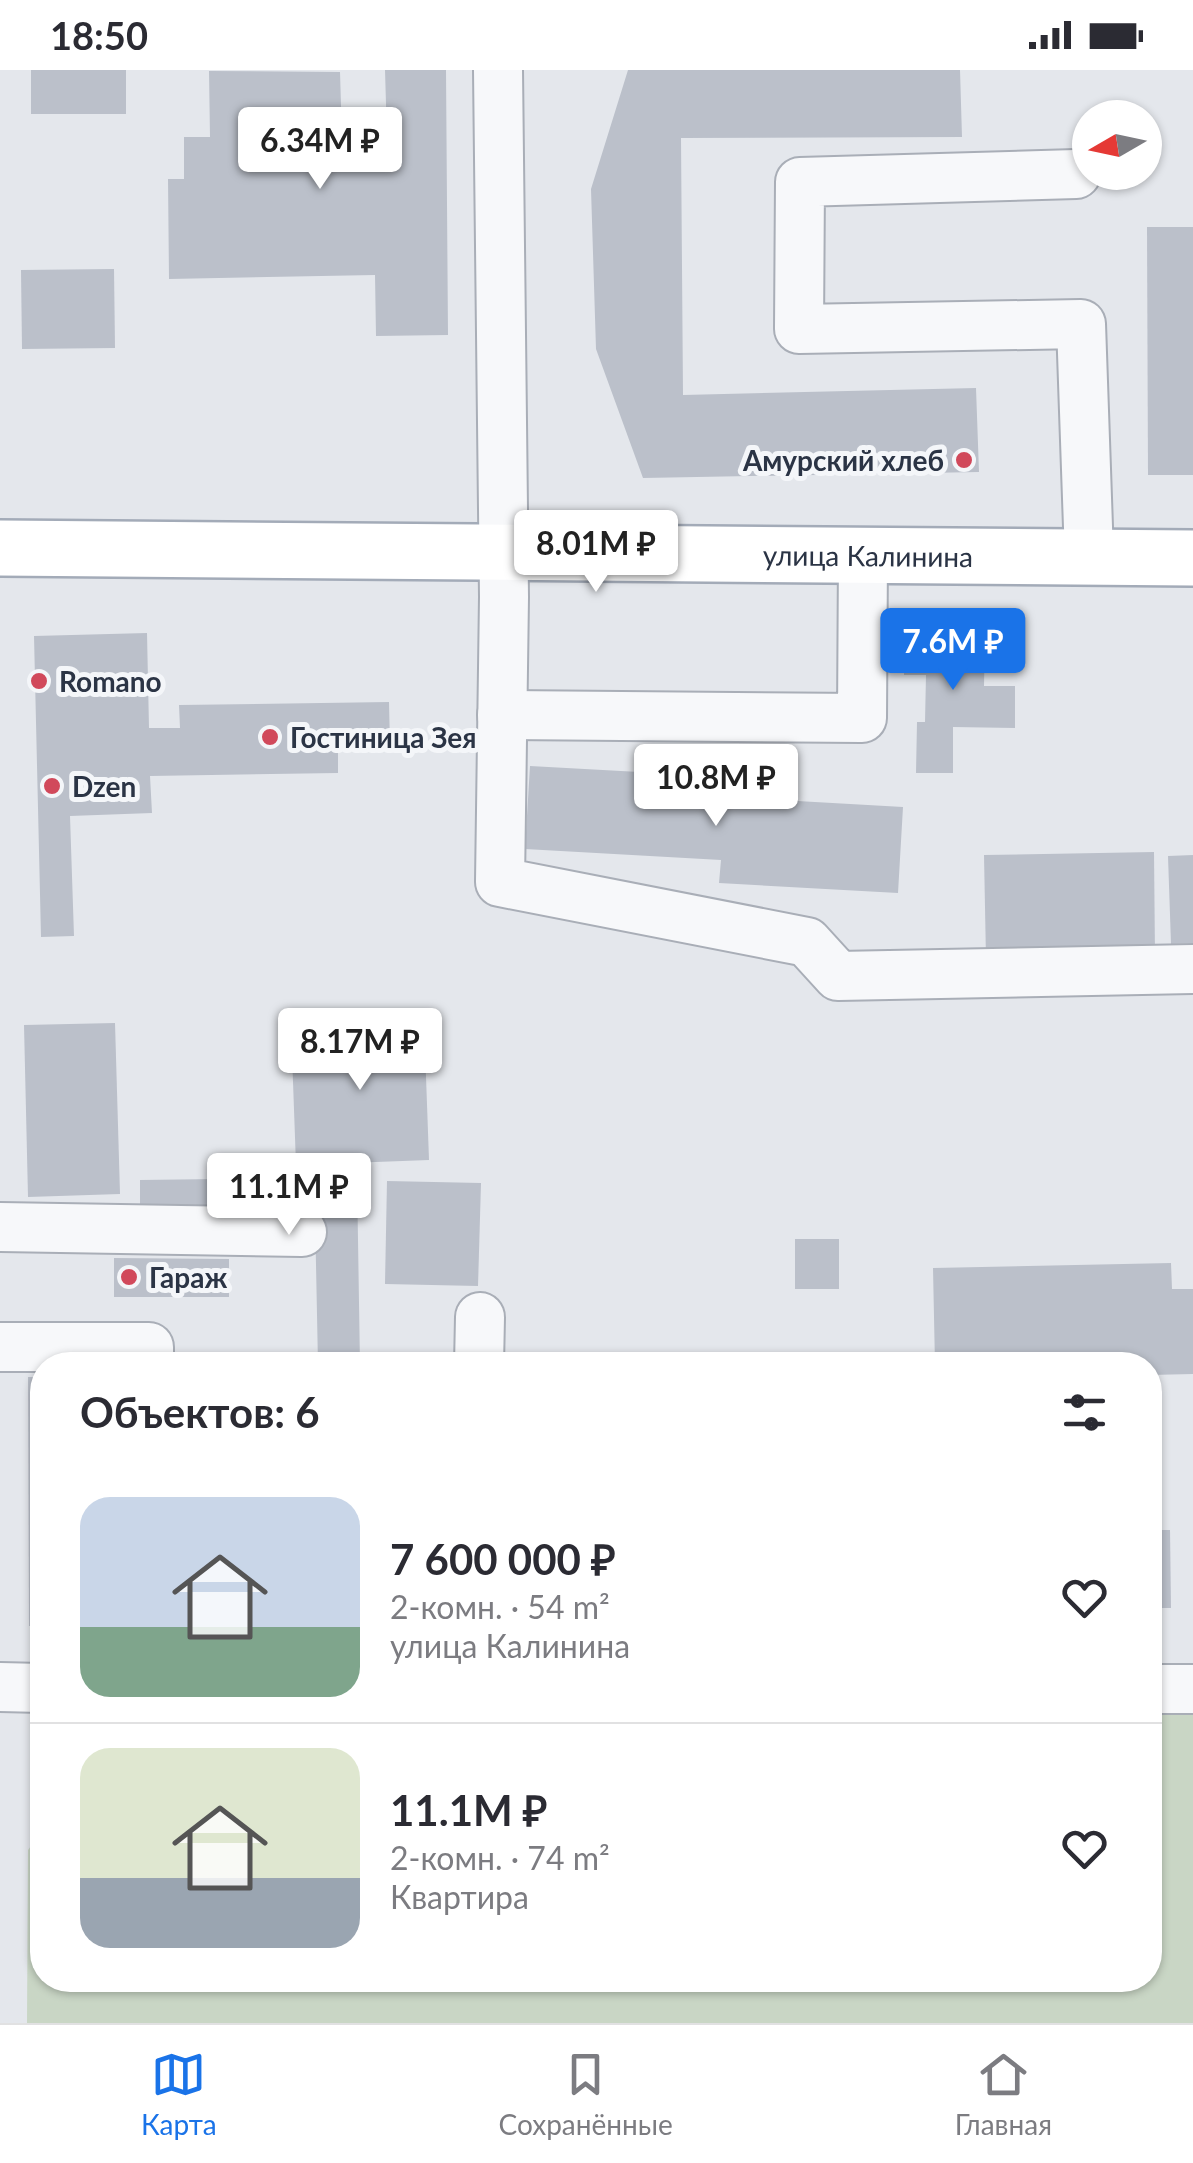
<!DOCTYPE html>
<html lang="ru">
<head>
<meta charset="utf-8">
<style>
  body { margin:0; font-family:Lato,sans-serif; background:#f7f7f7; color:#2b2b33; height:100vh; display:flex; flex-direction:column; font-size:38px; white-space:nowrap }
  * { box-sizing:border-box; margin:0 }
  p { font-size:32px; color:#7c7c81 }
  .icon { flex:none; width:55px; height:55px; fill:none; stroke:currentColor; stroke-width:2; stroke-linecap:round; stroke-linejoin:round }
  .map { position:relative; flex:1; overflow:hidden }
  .side { position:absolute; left:30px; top:1282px; width:1132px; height:640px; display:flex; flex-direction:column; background:#fff; border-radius:40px; box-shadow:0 2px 8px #0004 }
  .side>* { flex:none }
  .needle { width:65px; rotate:261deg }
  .fabs { position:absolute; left:1072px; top:30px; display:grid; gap:20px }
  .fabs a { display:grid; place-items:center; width:90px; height:90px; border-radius:50%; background:#fff; box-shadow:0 2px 8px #0004; font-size:50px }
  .price { position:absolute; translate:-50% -85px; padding:0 22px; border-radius:10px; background:#fff; color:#222; font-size:32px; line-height:65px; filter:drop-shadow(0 2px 5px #0008) }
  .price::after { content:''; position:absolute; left:50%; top:60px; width:30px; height:22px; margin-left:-15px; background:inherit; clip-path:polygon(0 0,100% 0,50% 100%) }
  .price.active { background:#1a73e8; color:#fff }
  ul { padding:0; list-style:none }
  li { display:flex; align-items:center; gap:30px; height:250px; padding:0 50px }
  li+li { border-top:2px solid #e1e1e2 }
  li span { display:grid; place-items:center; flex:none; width:280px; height:200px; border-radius:30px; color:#555 }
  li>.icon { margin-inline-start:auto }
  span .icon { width:120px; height:120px; fill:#fffc; stroke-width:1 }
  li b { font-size:42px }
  h2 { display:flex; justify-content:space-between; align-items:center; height:120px; padding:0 50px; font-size:42px }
  .status { display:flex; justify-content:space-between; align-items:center; height:70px; padding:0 50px; background:#fff; direction:ltr }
  .status svg { height:28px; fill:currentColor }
  .tabs { display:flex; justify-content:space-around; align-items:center; height:140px; border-top:2px solid #e1e1e2; background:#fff; font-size:28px; color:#7c7c81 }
  .tabs a { display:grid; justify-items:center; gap:5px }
  .tabs .active { color:#1a73e8 }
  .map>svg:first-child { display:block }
  .green { fill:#c9d6c5 }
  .building { fill:#bbc0ca }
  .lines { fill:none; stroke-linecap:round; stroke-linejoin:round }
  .minor-casing { stroke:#a9aeb7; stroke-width:52 }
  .major-casing { stroke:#a3abb8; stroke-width:60 }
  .minor { stroke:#f7f8fa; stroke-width:48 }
  .major { stroke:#fff; stroke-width:55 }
  .poi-dot { fill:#d1495b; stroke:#f4f6f9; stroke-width:4 }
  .labels { text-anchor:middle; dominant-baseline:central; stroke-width:10; stroke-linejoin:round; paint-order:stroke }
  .poi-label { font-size:28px; font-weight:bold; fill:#2b3445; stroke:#f4f6f9; text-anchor:start }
  .street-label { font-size:28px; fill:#2b3445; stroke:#f4f6f9 }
</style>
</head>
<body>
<div class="status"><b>18:50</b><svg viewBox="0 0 49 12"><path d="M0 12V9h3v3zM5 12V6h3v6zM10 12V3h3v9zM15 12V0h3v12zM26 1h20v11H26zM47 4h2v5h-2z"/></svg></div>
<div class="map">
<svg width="1193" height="1953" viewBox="0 0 1193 1953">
  <rect width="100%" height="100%" fill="#e4e7ec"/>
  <path class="green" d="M1150,1644L1193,1645V1953H27L28,1780L42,1761V1910H1150Z"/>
  <g class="building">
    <rect x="31" y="0" width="95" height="44"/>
    <path d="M385,0H446L448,265L376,266L375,205L169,209L168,109H184V67H210L209,1L340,2L342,69L387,68Z"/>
    <path d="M628,0H960L962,67L681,68L683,325L976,318L979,402L643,408L596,279L591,119Z"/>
    <path d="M1147,157H1193V405H1148Z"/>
    <path d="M114,199L115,278L22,279L21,200Z"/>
    <path d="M904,561L985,562L984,616H1015V658L953,657V703H916L917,652H925L926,605H904Z"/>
    <path d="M147,563L149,658H180L179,635L389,632L390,676H338V703L150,706L152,743L70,746L74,866L41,867L34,566Z"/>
    <path d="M530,696L712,706L711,726L903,737L898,823L719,813L721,790L525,779Z"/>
    <path d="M1154,782L1155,887L986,889L984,785Z"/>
    <path d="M1193,785V873L1171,874L1168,786Z"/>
    <path d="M424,951L429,1090L296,1095L291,956Z"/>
    <path d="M115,953L120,1124L28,1127L24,955Z"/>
    <path d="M357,1107L360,1295H318L315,1144L140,1146V1110Z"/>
    <path d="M387,1111L481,1113L478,1216L385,1214Z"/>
    <rect x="795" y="1169" width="44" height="50"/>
    <path d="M114,1188L229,1189V1227H114Z"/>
    <path d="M1171,1193L1172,1219H1193V1304L1150,1305V1295H935L933,1198Z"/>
    <path d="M28,1307H42V1556H29Z"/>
    <path d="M1150,1460H1170L1171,1538H1150Z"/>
  </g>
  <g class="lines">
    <defs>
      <g id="minor">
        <path d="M498,0L504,527L500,812L807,872L838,906L1193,899"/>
        <path d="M1076,104L800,112L799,259L1081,254L1089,486"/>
        <path d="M502,645L862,648L863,484"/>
        <path d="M0,1157L302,1162"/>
        <path d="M0,1277H149V1295"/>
        <path d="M479,1295L480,1247"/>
        <path d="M0,1617L42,1618"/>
        <path d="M1150,1619H1193"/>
      </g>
      <g id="major">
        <path id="s1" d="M0,478L1193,488"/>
      </g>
    </defs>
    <use href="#minor" class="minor-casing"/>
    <use href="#major" class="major-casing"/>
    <use href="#minor" class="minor"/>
    <use href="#major" class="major"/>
  </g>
  <g class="poi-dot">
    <circle cx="964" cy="390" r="10"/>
    <circle cx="39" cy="611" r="10"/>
    <circle cx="270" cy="667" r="10"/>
    <circle cx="52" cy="716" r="10"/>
    <circle cx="129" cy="1207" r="10"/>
  </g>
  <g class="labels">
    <g class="poi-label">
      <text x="944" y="390" text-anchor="end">Амурский хлеб</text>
      <text x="59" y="611">Romano</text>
      <text x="290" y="667">Гостиница Зея</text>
      <text x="72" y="716">Dzen</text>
      <text x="149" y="1207">Гараж</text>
    </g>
    <g class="street-label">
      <text stroke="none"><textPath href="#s1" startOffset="868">улица Калинина</textPath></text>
    </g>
  </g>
</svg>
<div class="fabs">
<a><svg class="needle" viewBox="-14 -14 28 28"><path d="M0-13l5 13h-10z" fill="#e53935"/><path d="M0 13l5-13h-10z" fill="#7c7c81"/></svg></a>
</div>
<b class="price" style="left:320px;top:122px">6.34M ₽</b>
<b class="price" style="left:596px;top:525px">8.01M ₽</b>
<b class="price active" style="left:953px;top:623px">7.6M ₽</b>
<b class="price" style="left:716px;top:759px">10.8M ₽</b>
<b class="price" style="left:360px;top:1023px">8.17M ₽</b>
<b class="price" style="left:289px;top:1168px">11.1M ₽</b>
<section class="side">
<h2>Объектов: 6<svg class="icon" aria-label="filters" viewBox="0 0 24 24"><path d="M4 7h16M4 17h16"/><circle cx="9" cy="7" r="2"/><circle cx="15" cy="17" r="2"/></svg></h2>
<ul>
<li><span style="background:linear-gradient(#c9d6e8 65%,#7fa58c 0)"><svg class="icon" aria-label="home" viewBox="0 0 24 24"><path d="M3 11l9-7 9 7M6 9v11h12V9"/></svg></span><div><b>7 600 000 ₽</b><p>2-комн. · 54 m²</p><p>улица Калинина</p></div><svg class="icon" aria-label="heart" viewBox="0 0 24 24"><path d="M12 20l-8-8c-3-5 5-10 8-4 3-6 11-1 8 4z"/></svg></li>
<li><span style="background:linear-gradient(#dfe7d0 65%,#9aa5b1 0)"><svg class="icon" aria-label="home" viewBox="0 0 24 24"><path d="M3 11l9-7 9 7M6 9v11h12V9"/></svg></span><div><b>11.1M ₽</b><p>2-комн. · 74 m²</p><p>Квартира</p></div><svg class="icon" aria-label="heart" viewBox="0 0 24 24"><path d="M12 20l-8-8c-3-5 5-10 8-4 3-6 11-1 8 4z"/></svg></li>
</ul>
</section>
</div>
<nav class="tabs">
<a class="active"><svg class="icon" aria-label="map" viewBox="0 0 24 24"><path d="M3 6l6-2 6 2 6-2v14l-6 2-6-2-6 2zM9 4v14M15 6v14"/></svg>Карта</a>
<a><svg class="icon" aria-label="saved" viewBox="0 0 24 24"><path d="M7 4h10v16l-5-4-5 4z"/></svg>Сохранённые</a>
<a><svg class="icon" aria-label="home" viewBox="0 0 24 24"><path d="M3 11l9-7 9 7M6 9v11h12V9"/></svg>Главная</a>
</nav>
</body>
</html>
